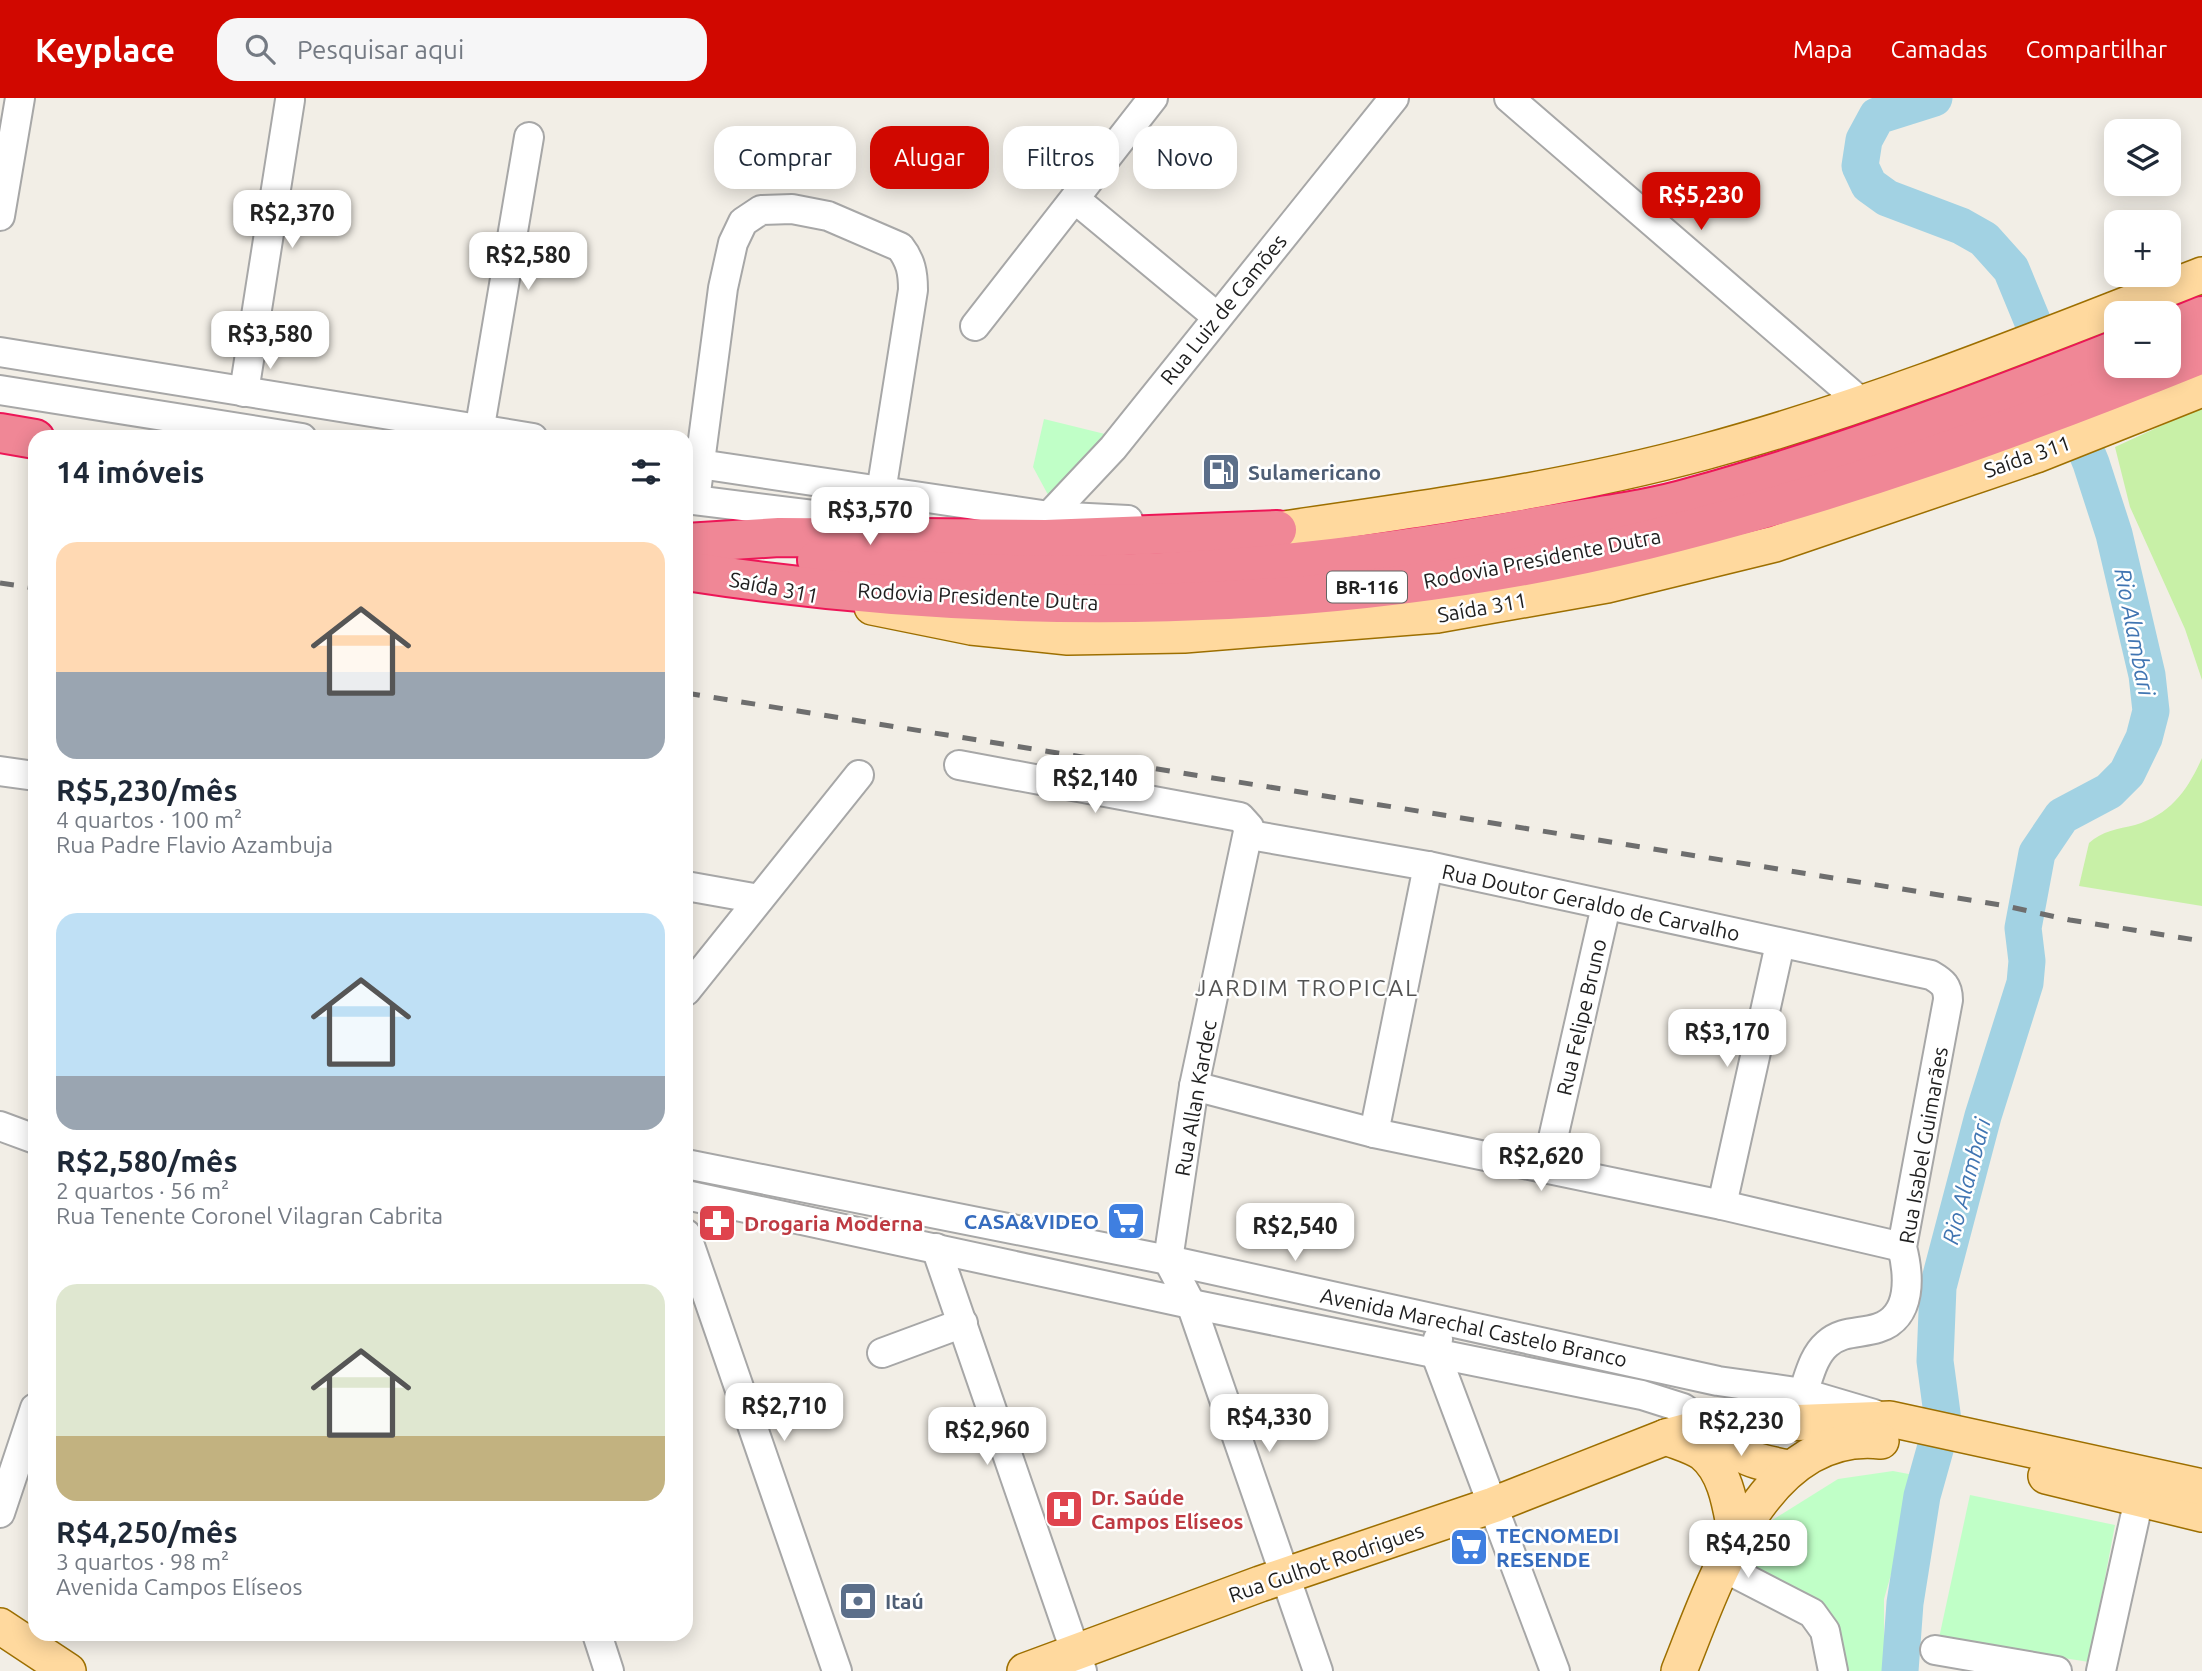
<!DOCTYPE html>
<html lang="pt">
<head>
<meta charset="utf-8">
<style>
  body { margin:0; font-family:Ubuntu,sans-serif; background:#f6f6f7; color:#1f2937; height:100vh; display:flex; flex-direction:column; font-size:26px; white-space:nowrap }
  * { box-sizing:border-box; margin:0 }
  p { font-size:23px; color:#747a83 }
  .icon { flex:none; width:38px; height:38px; fill:none; stroke:currentColor; stroke-width:2; stroke-linecap:round; stroke-linejoin:round }
  .map { position:relative; flex:1; overflow:hidden }
  .sheet { position:absolute; left:28px; top:332px; width:665px; height:1211px; display:flex; flex-direction:column; background:#fff; border-radius:21px; box-shadow:0 4px 18px #0003 }
  .sheet>* { flex:none }
  .hud { position:absolute; left:714px; top:28px; width:665px; height:63px; display:flex; gap:14px }
  .fabs { position:absolute; left:2104px; top:21px; display:grid; gap:14px }
  .fabs a { display:grid; place-items:center; width:77px; height:77px; border-radius:14px; background:#fff; box-shadow:0 4px 18px #0003; font-size:35px }
  .price { position:absolute; translate:-50% -60px; padding:0 16px; border-radius:14px; background:#fff; color:#222; font-size:23px; line-height:46px; filter:drop-shadow(0 2px 4px #0008) }
  .price::after { content:''; position:absolute; left:50%; top:42px; width:21px; height:16px; margin-left:-10px; background:inherit; clip-path:polygon(0 0,100% 0,50% 100%) }
  .price.selected { background:#d10800; color:#fff }
  ul { padding:0; list-style:none }
  li { display:grid; align-content:center; gap:14px; height:371px; padding:0 28px }
  li span { display:grid; place-items:center; height:217px; border-radius:21px; color:#555 }
  li>.icon { margin-inline-start:auto }
  span .icon { width:126px; height:126px; fill:#fffc; stroke-width:1 }
  li b { font-size:30px }
  h2 { display:flex; justify-content:space-between; align-items:center; height:84px; padding:0 28px; font-size:30px }
  .chip { padding:0 24px; border-radius:21px; background:#fff; box-shadow:0 4px 18px #0003; font-size:24px; line-height:63px }
  .chip.selected { background:#d10800; color:#fff }
  header { display:flex; align-items:center; gap:42px; box-sizing:border-box; height:98px; padding:0 35px; background:#d10800; color:#fff }
  header strong { font-size:33px }
  nav { display:flex; gap:38px; margin-inline-start:auto; font-size:24px }
  .search { width:490px; height:63px; background:#f6f6f7; display:flex; align-items:center; gap:18px; box-sizing:border-box; padding:0 24px; border-radius:21px; color:#747a83; font-size:26px }
  .map>svg:first-child { display:block }
  .grass { fill:#c8f0a7 }
  .park { fill:#c0ffc7 }
  .lines { fill:none; stroke-linecap:round; stroke-linejoin:round }
  .river { stroke:#a2d2e3; stroke-width:37 }
  .minor-casing { stroke:#a7a7a7; stroke-width:32 }
  .major-casing { stroke:#9d6f00; stroke-width:38 }
  .highway-casing { stroke:#ed1657; stroke-width:42 }
  .minor { stroke:#fff; stroke-width:28 }
  .major { stroke:#ffd99e; stroke-width:35 }
  .highway { stroke:#f08796; stroke-width:38 }
  .rail { stroke:#6e6e6e; stroke-width:5; stroke-dasharray:14 14; stroke-linecap:butt }
  .labels { text-anchor:middle; dominant-baseline:central; stroke-width:5; stroke-linejoin:round; paint-order:stroke }
  .shield { fill:#fff; stroke:#636363; stroke-width:2 }
  .shield-label { font-size:19px; font-weight:bold; fill:#202020 }
  .street-label { font-size:21px; fill:#202020; stroke:#fff }
  .service-label { font-size:21px; font-weight:bold; fill:#4e5e75; stroke:#fff; text-anchor:start }
  .shop-label { font-size:21px; font-weight:bold; fill:#366cbe; stroke:#fff; text-anchor:end }
  .health-label { font-size:21px; font-weight:bold; fill:#be3a42; stroke:#fff; text-anchor:start }
  .water-label { font-size:23px; font-style:italic; fill:#4075b2; stroke:#fff }
  .neighbourhood-label { font-size:23px; letter-spacing:2px; fill:#535353; stroke:#fff }
</style>
</head>
<body>
<header>
<strong>Keyplace</strong>
<div class="search"><svg class="icon" aria-label="search" viewBox="0 0 24 24"><circle cx="10" cy="10" r="6"/><path d="M15 15l6 6"/></svg>Pesquisar aqui</div>
<nav><a>Mapa</a><a>Camadas</a><a>Compartilhar</a></nav>
</header>
<div class="map">
<svg width="2202" height="1573" viewBox="0 0 2202 1573">
  <rect width="100%" height="100%" fill="#f2eee6"/>
  <g class="grass">
    <path d="M2202,309V582L2185,531L2130,409L2115,349Z"/>
    <path d="M2202,660V808L2079,788L2089,745C2102,733 2118,731 2135,727C2171,716 2187,693 2202,660Z"/>
  </g>
  <g class="park">
    <path d="M1044,321L1109,337L1053,406L1033,369Z"/>
    <path d="M1893,1373L1919,1378L1884,1501V1573H1845L1839,1538L1741,1463L1766,1426L1838,1381Z"/>
    <path d="M1970,1397L2115,1427L2089,1564L1939,1540Z"/>
  </g>
  <g class="lines">
    <path class="river" d="M1900,1573L1905,1505L1922,1398L1943,1323L1935,1263L1938,1189L1983,1018L2025,885L2027,863L2023,830L2037,755L2062,718L2109,693L2127,675L2144,640L2151,613L2147,577L2114,436L2091,365L2011,171L1984,141L1961,128L1887,100L1869,87L1860,68L1864,42L1877,18L1934,0"/>
    <defs>
      <g id="minor">
        <path d="M1509,0L1862,305"/>
        <path d="M1075,101L1216,218"/>
        <path d="M0,118L20,0"/>
        <path d="M975,228L1153,0"/>
        <path d="M0,254L533,340"/>
        <path d="M0,292L302,340"/>
        <path d="M244,294L290,2"/>
        <path d="M478,340L529,39"/>
        <path d="M686,364L1049,418L1128,422"/>
        <path d="M686,401L878,425"/>
        <path d="M695,402L723,190L733,145L743,124L761,112L792,111L828,118L900,149C911,163 913,175 913,192L881,394"/>
        <path d="M1002,430L1020,428L1049,418L1113,350L1394,0"/>
        <path d="M959,667L1240,719L1249,729L1194,988L1168,1162L1191,1206L1318,1573"/>
        <path d="M0,673L35,678"/>
        <path d="M1250,737L1428,768L1931,877C1943,884 1948,888 1948,902L1902,1149C1909,1176 1913,1219 1878,1230C1860,1236 1843,1232 1827,1246C1813,1258 1809,1279 1803,1295"/>
        <path d="M686,788L759,801"/>
        <path d="M686,893L859,677"/>
        <path d="M1194,988L1374,1035L1722,1107L1902,1149"/>
        <path d="M0,1028L35,1041"/>
        <path d="M1374,1035L1428,768"/>
        <path d="M686,1066L1168,1162L1718,1283L1803,1295L1874,1316"/>
        <path d="M1546,1071L1606,808"/>
        <path d="M686,1097L1191,1206L1642,1297L1683,1310L1707,1328"/>
        <path d="M1722,1107L1780,846"/>
        <path d="M686,1136L837,1573"/>
        <path d="M936,1150L1082,1573"/>
        <path d="M1438,1241L1435,1254L1555,1573"/>
        <path d="M882,1255L963,1225"/>
        <path d="M0,1415L35,1310"/>
        <path d="M1723,1469L1812,1515L1825,1533L1833,1573"/>
        <path d="M597,1536L609,1573"/>
        <path d="M1935,1552L2057,1573"/>
        <path d="M2101,1573L2139,1401"/>
      </g>
      <g id="major">
        <path d="M1277,432C1420,411 1564,392 1704,354C1874,308 2038,241 2202,177"/>
        <path d="M872,509L971,529L1068,539L1184,537L1437,517L1607,487L1775,446L2036,357L2202,291"/>
        <path d="M1707,1328C1739,1359 1746,1362 1789,1370"/>
        <path d="M1666,1339C1678,1344 1693,1348 1703,1355C1728,1375 1731,1414 1737,1443"/>
        <path d="M2046,1378L2202,1416"/>
        <path d="M0,1528L68,1573"/>
        <path d="M1025,1573L1260,1486L1493,1407L1666,1339L1707,1328L1890,1321L2202,1389"/>
        <path d="M1679,1573C1714,1486 1763,1330 1881,1343"/>
      </g>
      <g id="highway">
        <path d="M2168,232L2202,218"/>
        <path d="M0,335L35,341"/>
        <path d="M686,445L779,439L1046,441L1277,432"/>
        <path d="M817,462C1054,492 1301,473 1535,429C1587,419 1642,414 1693,399C1837,359 1977,307 2116,252"/>
        <path d="M686,473C1003,522 1335,518 1647,442C1837,396 2022,329 2202,256"/>
      </g>
    </defs>
    <use href="#minor" class="minor-casing"/>
    <use href="#major" class="major-casing"/>
    <use href="#highway" class="highway-casing"/>
    <use href="#minor" class="minor"/>
    <use href="#major" class="major"/>
    <use href="#highway" class="highway"/>
    <g class="rail">
      <path d="M0,485L35,490"/>
      <path d="M686,595L2001,807L2070,822L2202,843"/>
    </g>
  </g>
  <defs>
    <symbol id="fuel-square" viewBox="-11 -11 22 22"><rect x="-9" y="-9" width="18" height="18" rx="4" fill="#5c6f8a" stroke="#fff"/><path d="M-5.5-6h7V0h2V4h1.3V-2.5L3-4.5l.8-.8L6-3V5H2.5V1h-1V6h-7ZM-4.2-4.7v3.2H.2V-4.7Z" fill="#fff"/></symbol>
    <symbol id="supermarket-square" viewBox="-11 -11 22 22"><rect x="-9" y="-9" width="18" height="18" rx="4" fill="#3f7fe0" stroke="#fff"/><path d="M-6-5.5h2.5l.6 2H6L4.5 2H-2.5L-4.4-4H-6ZM-1.5 3.2a1.3 1.3 0 1 0 .1 0ZM3 3.2a1.3 1.3 0 1 0 .1 0Z" fill="#fff"/></symbol>
    <symbol id="pharmacy-square" viewBox="-11 -11 22 22"><rect x="-9" y="-9" width="18" height="18" rx="4" fill="#e0444e" stroke="#fff"/><path d="M-2-6h4v4h4v4h-4v4h-4v-4h-4v-4h4Z" fill="#fff"/></symbol>
    <symbol id="hospital-square" viewBox="-11 -11 22 22"><rect x="-9" y="-9" width="18" height="18" rx="4" fill="#e0444e" stroke="#fff"/><path d="M-5-5h3v3.5h4V-5h3V5h-3V1.5h-4V5h-3Z" fill="#fff"/></symbol>
    <symbol id="bank-square" viewBox="-11 -11 22 22"><rect x="-9" y="-9" width="18" height="18" rx="4" fill="#5c6f8a" stroke="#fff"/><path d="M-6-4H6V4H-6ZM0-2.3a2.3 2.3 0 1 0 0 4.6a2.3 2.3 0 1 0 0-4.6Z" fill="#fff"/></symbol>
  </defs>
  <g fill-rule="evenodd">
    <use href="#fuel-square" x="1199" y="352" width="44" height="44"/>
    <use href="#supermarket-square" x="1104" y="1101" width="44" height="44"/>
    <use href="#pharmacy-square" x="695" y="1103" width="44" height="44"/>
    <use href="#hospital-square" x="1042" y="1389" width="44" height="44"/>
    <use href="#supermarket-square" x="1447" y="1427" width="44" height="44"/>
    <use href="#bank-square" x="836" y="1481" width="44" height="44"/>
  </g>
  <g class="labels">
    <rect class="shield" x="1327" y="473.5" width="80" height="31" rx="5"/>
    <g class="shield-label">
      <text x="1367" y="489">BR-116</text>
    </g>
    <g class="street-label">
      <text transform="translate(1223 211) rotate(-51)">Rua Luiz de Camões</text>
      <text transform="translate(2027 358) rotate(-19)">Saída 311</text>
      <text transform="translate(1542 460) rotate(-11)">Rodovia Presidente Dutra</text>
      <text transform="translate(774 489) rotate(11)">Saída 311</text>
      <text transform="translate(978 498) rotate(3)">Rodovia Presidente Dutra</text>
      <text transform="translate(1482 509) rotate(-10)">Saída 311</text>
      <text transform="translate(1591 804) rotate(12)">Rua Doutor Geraldo de Carvalho</text>
      <text transform="translate(1581 919) rotate(-77)">Rua Felipe Bruno</text>
      <text transform="translate(1195 1000) rotate(-80)">Rua Allan Kardec</text>
      <text transform="translate(1923 1047) rotate(-80)">Rua Isabel Guimarães</text>
      <text transform="translate(1474 1229) rotate(12)">Avenida Marechal Castelo Branco</text>
      <text transform="translate(1326 1464) rotate(-19)">Rua Gulhot Rodrigues</text>
    </g>
    <g class="service-label">
      <text x="1248" y="374">Sulamericano</text>
      <text x="885" y="1503">Itaú</text>
    </g>
    <g class="shop-label">
      <text x="1099" y="1123">CASA&amp;VIDEO</text>
      <text x="1496" y="1437" text-anchor="start">TECNOMEDI<tspan x="1496" dy="24">RESENDE</tspan></text>
    </g>
    <g class="health-label">
      <text x="744" y="1125">Drogaria Moderna</text>
      <text x="1091" y="1399">Dr. Saúde<tspan x="1091" dy="24">Campos Elíseos</tspan></text>
    </g>
    <g class="water-label">
      <text transform="translate(2135 534) rotate(79)">Rio Alambari</text>
      <text transform="translate(1966 1083) rotate(-75)">Rio Alambari</text>
    </g>
    <g class="neighbourhood-label">
      <text x="1307" y="889">JARDIM TROPICAL</text>
    </g>
  </g>
</svg>
<div class="fabs">
<a><svg class="icon" aria-label="layers" viewBox="0 0 24 24"><path d="M12 4l9 5-9 5-9-5zM3 14l9 5 9-5"/></svg></a>
<a>+</a>
<a>−</a>
</div>
<b class="price selected" style="left:1701px;top:134px">R$5,230</b>
<b class="price" style="left:292px;top:152px">R$2,370</b>
<b class="price" style="left:528px;top:194px">R$2,580</b>
<b class="price" style="left:270px;top:273px">R$3,580</b>
<b class="price" style="left:870px;top:449px">R$3,570</b>
<b class="price" style="left:1095px;top:717px">R$2,140</b>
<b class="price" style="left:1727px;top:971px">R$3,170</b>
<b class="price" style="left:1541px;top:1095px">R$2,620</b>
<b class="price" style="left:1295px;top:1165px">R$2,540</b>
<b class="price" style="left:784px;top:1345px">R$2,710</b>
<b class="price" style="left:1269px;top:1356px">R$4,330</b>
<b class="price" style="left:1741px;top:1360px">R$2,230</b>
<b class="price" style="left:987px;top:1369px">R$2,960</b>
<b class="price" style="left:1748px;top:1482px">R$4,250</b>
<div class="hud">
<a class="chip">Comprar</a>
<a class="chip selected">Alugar</a>
<a class="chip">Filtros</a>
<a class="chip">Novo</a>
</div>
<section class="sheet">
<h2>14 imóveis<svg class="icon" aria-label="filters" viewBox="0 0 24 24"><path d="M4 7h16M4 17h16"/><circle cx="9" cy="7" r="2"/><circle cx="15" cy="17" r="2"/></svg></h2>
<ul>
<li><span style="background:linear-gradient(#ffd9b3 60%,#9aa5b1 0)"><svg class="icon" aria-label="home" viewBox="0 0 24 24"><path d="M3 11l9-7 9 7M6 9v11h12V9"/></svg></span><div><b>R$5,230/mês</b><p>4 quartos · 100 m²</p><p>Rua Padre Flavio Azambuja</p></div></li>
<li><span style="background:linear-gradient(#bfe0f5 75%,#9aa5b1 0)"><svg class="icon" aria-label="home" viewBox="0 0 24 24"><path d="M3 11l9-7 9 7M6 9v11h12V9"/></svg></span><div><b>R$2,580/mês</b><p>2 quartos · 56 m²</p><p>Rua Tenente Coronel Vilagran Cabrita</p></div></li>
<li><span style="background:linear-gradient(#dfe7d0 70%,#c2b280 0)"><svg class="icon" aria-label="home" viewBox="0 0 24 24"><path d="M3 11l9-7 9 7M6 9v11h12V9"/></svg></span><div><b>R$4,250/mês</b><p>3 quartos · 98 m²</p><p>Avenida Campos Elíseos</p></div></li>
</ul>
</section>
</div>
</body>
</html>
